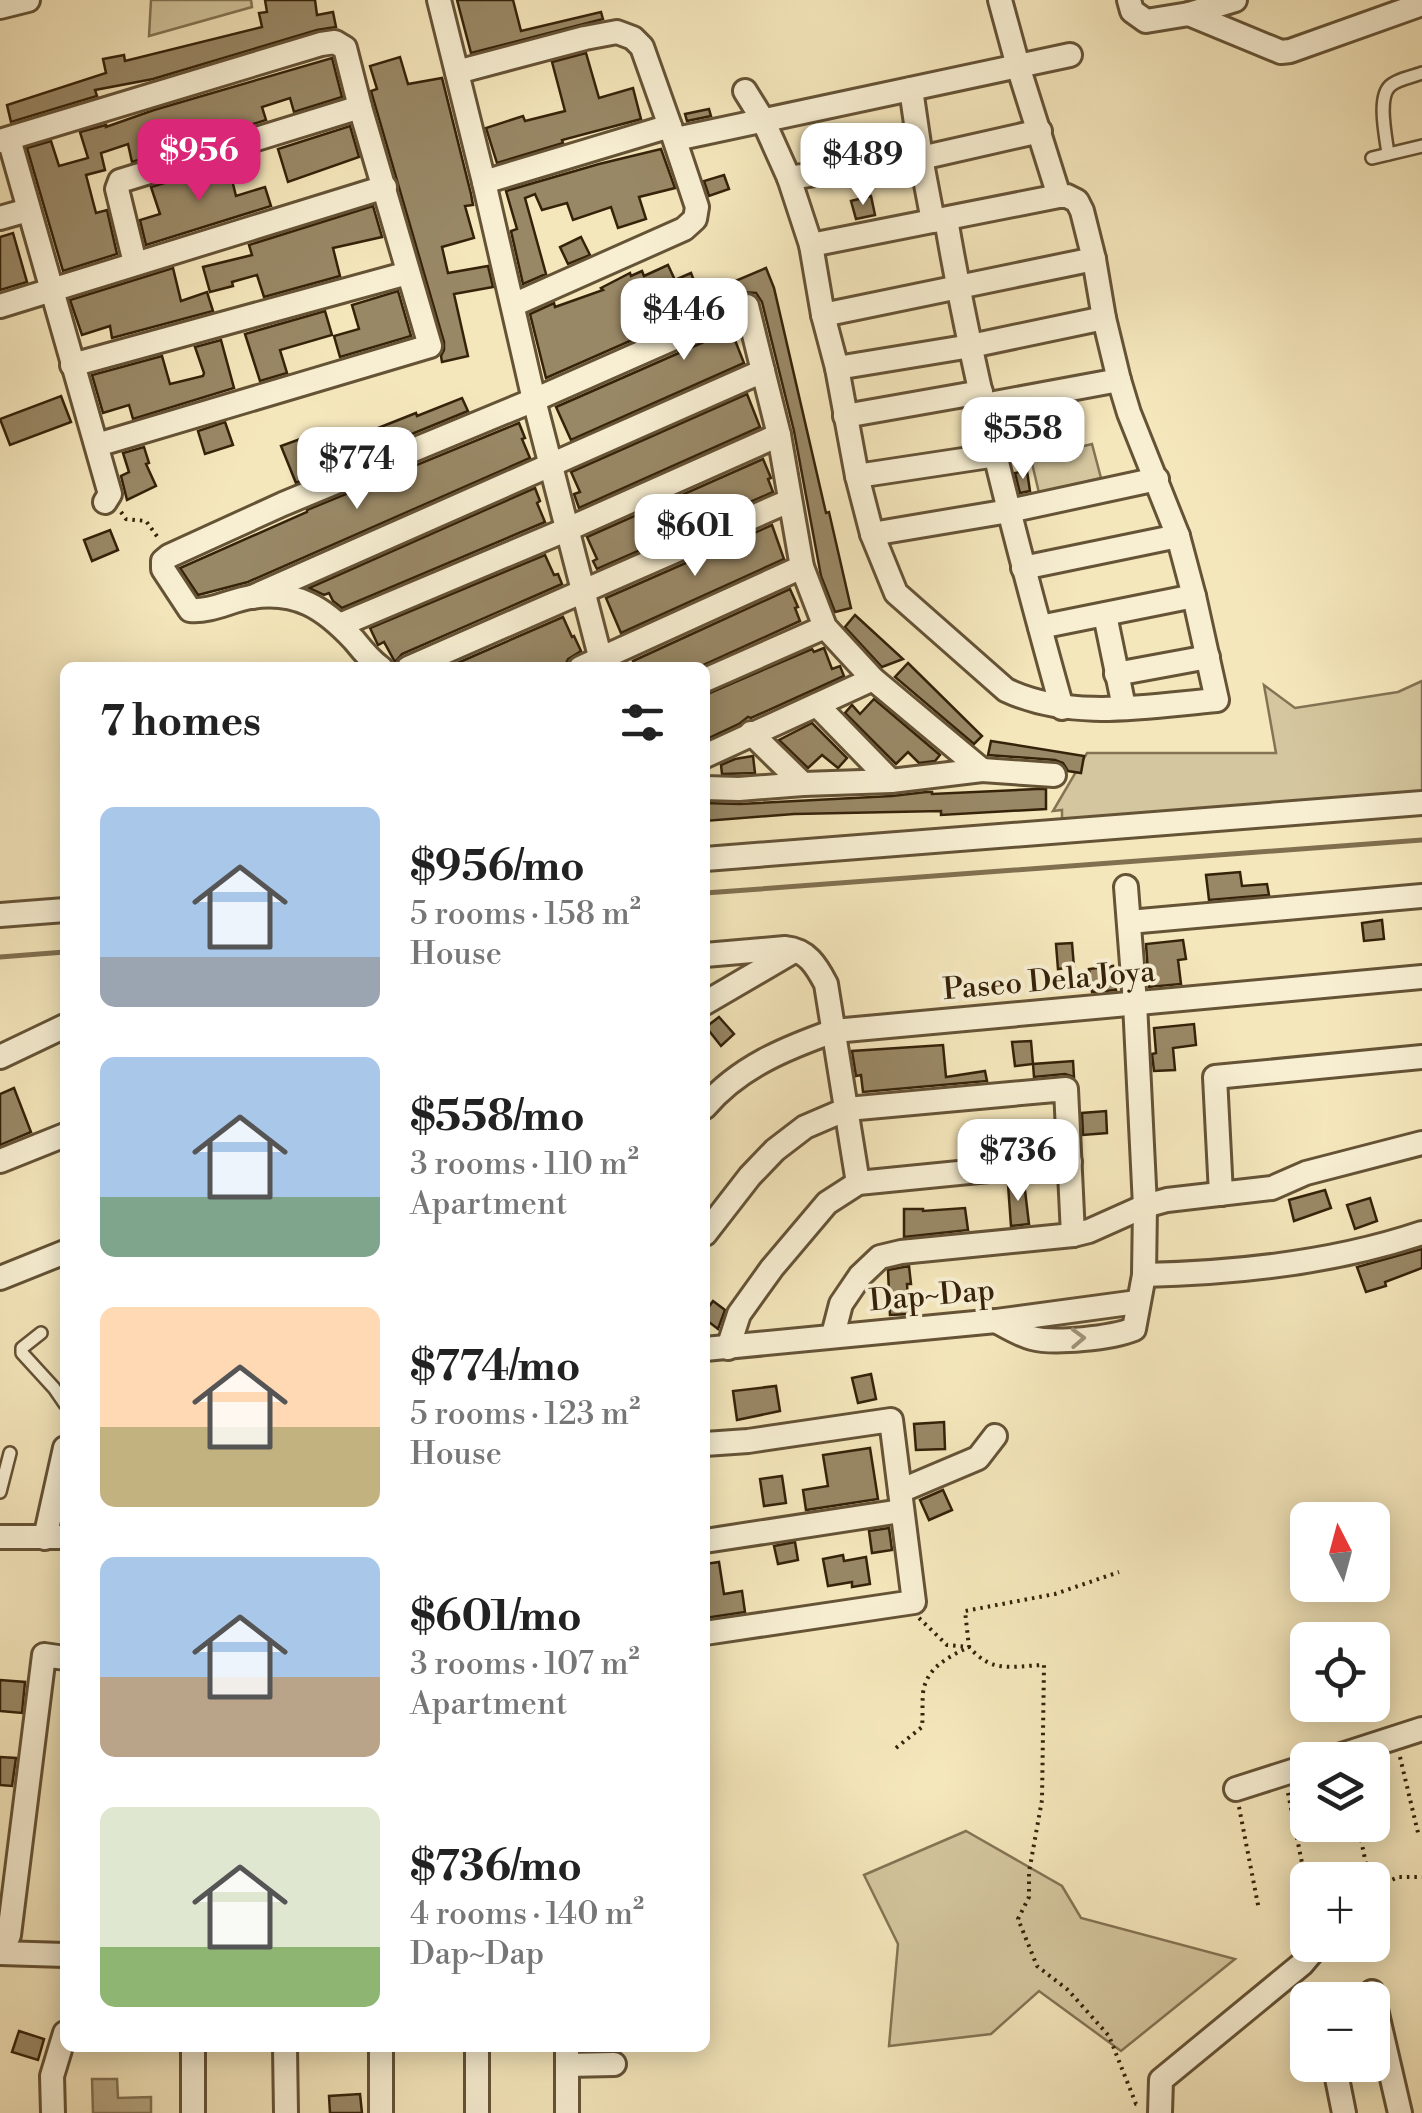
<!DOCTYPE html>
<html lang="en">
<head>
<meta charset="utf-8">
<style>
  body { margin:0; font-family:"Libre Bodoni",serif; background:#f6f6f6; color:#222; height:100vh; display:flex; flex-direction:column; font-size:38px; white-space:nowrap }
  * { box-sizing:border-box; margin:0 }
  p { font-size:32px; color:#767676 }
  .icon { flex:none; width:55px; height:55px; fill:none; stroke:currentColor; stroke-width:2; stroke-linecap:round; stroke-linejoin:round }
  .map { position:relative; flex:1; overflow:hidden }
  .sheet { position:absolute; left:60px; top:662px; width:650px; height:1390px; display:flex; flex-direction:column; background:#fff; border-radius:15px; box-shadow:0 5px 25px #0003 }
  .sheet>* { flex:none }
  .needle { width:65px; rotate:354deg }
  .buttons { position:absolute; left:1290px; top:1502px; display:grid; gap:20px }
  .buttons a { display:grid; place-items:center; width:100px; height:100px; border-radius:15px; background:#fff; box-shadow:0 5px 25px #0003; font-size:50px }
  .price { position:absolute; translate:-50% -85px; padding:0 22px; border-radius:20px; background:#fff; color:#222; font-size:32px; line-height:65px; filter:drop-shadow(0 2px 5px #0008) }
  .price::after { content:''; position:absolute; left:50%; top:60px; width:30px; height:22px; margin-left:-15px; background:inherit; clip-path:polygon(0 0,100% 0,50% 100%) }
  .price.selected { background:#db2777; color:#fff }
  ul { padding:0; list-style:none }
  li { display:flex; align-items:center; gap:30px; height:250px; padding:0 40px }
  li span { display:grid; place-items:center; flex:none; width:280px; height:200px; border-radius:15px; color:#555 }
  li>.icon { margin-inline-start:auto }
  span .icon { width:120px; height:120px; fill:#fffc; stroke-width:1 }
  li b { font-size:42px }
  h2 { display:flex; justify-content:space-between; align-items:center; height:120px; padding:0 40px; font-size:42px }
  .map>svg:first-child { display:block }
  .green { fill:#d4c69e; stroke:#847454; stroke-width:2.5 }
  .water { fill:#b4a47f; stroke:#817050; stroke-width:2.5 }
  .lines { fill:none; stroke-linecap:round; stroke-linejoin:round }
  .stream { stroke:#817050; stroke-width:5 }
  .building { fill:#986; stroke:#352209; stroke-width:2.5 }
  .service-casing { stroke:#655336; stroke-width:16 }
  .minor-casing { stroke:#655336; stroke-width:28 }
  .path { stroke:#352209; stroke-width:4; stroke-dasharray:2.5 5; stroke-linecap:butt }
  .service { stroke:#f8efd3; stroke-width:11 }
  .minor { stroke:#f8efd3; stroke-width:22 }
  .oneway { stroke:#a09378 }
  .labels { text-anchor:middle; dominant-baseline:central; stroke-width:8; stroke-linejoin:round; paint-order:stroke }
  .street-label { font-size:30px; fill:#352209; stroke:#f8efd3 }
</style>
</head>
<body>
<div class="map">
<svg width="1422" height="2113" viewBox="0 0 1422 2113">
  <rect width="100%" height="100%" fill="#f5e7bc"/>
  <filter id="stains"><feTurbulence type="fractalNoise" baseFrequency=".002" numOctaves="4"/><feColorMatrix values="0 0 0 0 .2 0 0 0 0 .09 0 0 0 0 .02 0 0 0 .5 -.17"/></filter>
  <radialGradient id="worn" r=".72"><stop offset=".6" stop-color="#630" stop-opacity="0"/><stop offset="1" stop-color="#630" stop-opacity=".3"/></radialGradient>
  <g class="green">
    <path d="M151,0H251L252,7L149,36Z"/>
    <path d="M1092,444L1101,478L1039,493L1031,459Z"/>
    <path d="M1422,681V803L1062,840V810L1053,811L1087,753H1276L1264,685L1295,708L1398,692Z"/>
    <path d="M966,1831L1062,1886L1081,1918L1235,1959L1121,2051L1039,1991L991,2034L889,2046L898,1944L864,1875Z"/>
  </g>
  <path class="water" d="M92,2079H117L118,2098L151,2097V2113H93Z"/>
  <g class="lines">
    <g class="stream">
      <path d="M705,893L1422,840"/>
      <path d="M0,957L65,952"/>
    </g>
  </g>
  <g class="building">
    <path d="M265,0H315L317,15L333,12L336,27L317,30L153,79L95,90L97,96L11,122L7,105L106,73L103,59L124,55L125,61L262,27L259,13L267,12Z"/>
    <path d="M457,0H513L521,31L601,12L603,19L471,53Z"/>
    <path d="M586,53L599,98L633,88L641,119L562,140L563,143L497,163L486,128L523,116L525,121L565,111L552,62Z"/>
    <path d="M400,57L408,84L442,78L471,194L473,205L465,206L474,238L442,247L448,273L488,266L493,287L454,294L468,356L442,362L441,356L444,350V342L371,91L377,89L370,66Z"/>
    <path d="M332,58L342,97L294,112L290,98L262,107L266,120L186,145L181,128L152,134L158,154L132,162L128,144L101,153L105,170L86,175L96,213L107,210L117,254L63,271L27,148L51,141L59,166L88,158L80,132L106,125V127L154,110Z"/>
    <path d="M709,109L711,116L687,121L685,114Z"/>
    <path d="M350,126L359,157L288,182L278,149Z"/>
    <path d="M661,149L675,188L639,197L646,219L618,228L611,207L573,220L567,203L542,210L535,194L525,198L546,274L523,284L511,231L517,229L506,191L599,164Z"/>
    <path d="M228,164L236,196L265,187L271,206L146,245L140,220L160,214L151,187Z"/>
    <path d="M724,175L729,189L709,196L704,181Z"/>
    <path d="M871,196L875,215L856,219L851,201Z"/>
    <path d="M373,206L382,237L333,248L340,276L264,297L257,275L232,282L233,286L210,292L203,267L252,255L249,245Z"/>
    <path d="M13,233L27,282L0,290V237Z"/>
    <path d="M581,237L590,255L568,264L560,247Z"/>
    <path d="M668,265L675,280L691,273L700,296L766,268L774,288L826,513L829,512L851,608L835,612L821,576L794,431L762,302L756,293L741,292L546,378L530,314L554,303L555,307L603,290L601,288L630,273L631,276L642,271L644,276Z"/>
    <path d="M173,268L181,301L207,292L213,311L112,338L110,326L82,335L70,300Z"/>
    <path d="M398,291L411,336L340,357L334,336L359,329L352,305Z"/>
    <path d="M325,311L332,335L280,350L287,373L260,381L245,334Z"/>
    <path d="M731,330L744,363L571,440L556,407Z"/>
    <path d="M221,340L234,388L133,419L129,405L103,413L92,375L162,356L170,384L203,376L204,373L195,347Z"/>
    <path d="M747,394L760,427L579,508L574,494L580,492L571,472Z"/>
    <path d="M61,396L71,422L10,445L0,419Z"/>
    <path d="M462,398L468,411L380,447L373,430L416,413L417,416Z"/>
    <path d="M225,422L233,445L205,454L198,431Z"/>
    <path d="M519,423L525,438L522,439L530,458L248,582L198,595L180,568L307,512V510Z"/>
    <path d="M311,435L324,471L296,483L281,446Z"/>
    <path d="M144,447L149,463L146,464L156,486L127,500L121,476L129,472L123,453Z"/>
    <path d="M763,459L771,478L768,479L773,492L597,569L593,561L597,559L587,537Z"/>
    <path d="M1027,471L1030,491L1020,493L1015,473Z"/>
    <path d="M535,488L540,501L537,503L545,522L342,608L333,601L329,593L324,595L309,588Z"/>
    <path d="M772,525L784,559L621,633L606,598Z"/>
    <path d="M110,530L118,550L92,561L84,540Z"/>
    <path d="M545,555L554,575L558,574L562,584L402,654L395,662L384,642L378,645L370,628Z"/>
    <path d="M790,589L798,607L795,608L800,621L697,668H636L633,661Z"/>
    <path d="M855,615L903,659L882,667L845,627Z"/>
    <path d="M563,617L572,637L574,636L581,651L568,659L565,666L562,668H446Z"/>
    <path d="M824,648L832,669L840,666L844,676L751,718L748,717L739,724L705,740V695L812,649L814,652Z"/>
    <path d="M908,663L982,736L974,744L895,677Z"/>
    <path d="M874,699L940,755L935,761L919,763L908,752L896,764L845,713L852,705L860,714Z"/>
    <path d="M812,723L847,758L838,768L822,755L808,768L779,740Z"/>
    <path d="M991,741L1084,756L1081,773L1068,771L1063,763L1055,760L988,755Z"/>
    <path d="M753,756L755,773L722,774L721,765L735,759Z"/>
    <path d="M1037,789H1046V809L941,815V811L794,814L705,821V803L740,804L892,796L926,792H932V794Z"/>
    <path d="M1240,872L1242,886L1267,884L1269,895L1209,900L1206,875Z"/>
    <path d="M1382,920L1384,939L1364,941L1362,923Z"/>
    <path d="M1183,940L1186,959L1178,960L1181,984L1149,987L1146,944Z"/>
    <path d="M1072,943L1074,967L1058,969L1056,944Z"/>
    <path d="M1113,966L1116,990L1092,992L1089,969Z"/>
    <path d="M719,1017L734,1034L721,1046L706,1027Z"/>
    <path d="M1194,1024L1196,1045L1173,1048L1175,1070L1154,1071L1152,1054L1156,1053L1154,1028Z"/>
    <path d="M1031,1041L1033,1064L1015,1066L1012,1042Z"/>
    <path d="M943,1045L946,1077L985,1071L987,1081L863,1092L861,1075L856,1076L852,1051Z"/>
    <path d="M1073,1061L1074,1077L1065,1074L1034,1077L1033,1064Z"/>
    <path d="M14,1088L31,1132L0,1145V1094Z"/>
    <path d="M1106,1111L1107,1133L1083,1135L1082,1113Z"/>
    <path d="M1024,1182L1029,1224L1011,1226L1008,1184Z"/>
    <path d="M1325,1190L1331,1208L1294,1221L1289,1200Z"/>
    <path d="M1370,1198L1377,1221L1355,1229L1347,1205Z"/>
    <path d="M965,1208L968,1230L904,1237V1209H923V1211Z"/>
    <path d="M1422,1249V1268L1385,1282L1386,1286L1366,1292L1357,1267Z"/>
    <path d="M909,1266L911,1284H907L909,1314L890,1315L888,1270Z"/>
    <path d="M713,1301L725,1310L718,1329L705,1319V1312Z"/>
    <path d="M871,1374L876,1399L858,1403L852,1378Z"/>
    <path d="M776,1386L780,1411L737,1420L733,1391Z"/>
    <path d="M944,1422L945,1449L916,1450L914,1424Z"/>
    <path d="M870,1448L878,1499L806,1510L803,1490L828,1486L823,1455Z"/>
    <path d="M782,1476L786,1503L764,1506L760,1479Z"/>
    <path d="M943,1490L952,1510L929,1520L920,1500Z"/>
    <path d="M889,1528L892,1550L872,1553L869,1531Z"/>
    <path d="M795,1542L798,1560L778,1564L774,1546Z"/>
    <path d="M843,1555L844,1561L866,1557L870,1584L852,1587V1582L828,1586L823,1559Z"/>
    <path d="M719,1562L724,1594L742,1591L745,1612L705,1618V1564Z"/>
    <path d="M0,1680L25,1682L22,1713L0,1711Z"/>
    <path d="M0,1757L16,1758L12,1786L0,1785Z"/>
    <path d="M19,2031L44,2039L38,2060L12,2052Z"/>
    <path d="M360,2094L362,2113H330L329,2096Z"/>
  </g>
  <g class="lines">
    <defs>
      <g id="service">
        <path d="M1388,154C1386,137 1377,98 1390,86C1397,79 1412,77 1422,73"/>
        <path d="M1372,158L1422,146"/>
        <path d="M41,1333L22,1348V1353L54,1388L65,1404"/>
        <path d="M0,1492L10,1453"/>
      </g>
      <g id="minor">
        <path d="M439,0L484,182L534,400L603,668"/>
        <path d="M1129,0L1132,11L1146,21L1189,14L1281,52L1290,51L1422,4"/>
        <path d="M0,7L28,0"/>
        <path d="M1189,14L1235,0"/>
        <path d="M457,72L585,38L617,32L633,38L642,47L670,126"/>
        <path d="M911,89L921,158L933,221"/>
        <path d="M745,91L763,120L789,178L811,245L823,315L837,368L857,476L872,534L896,593L1006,690C1072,721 1148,706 1217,700L1194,596L1178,536L1129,413L1119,380L1104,318L1094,259L1082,211L1077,201L1067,196H1059L1018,66L1000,0"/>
        <path d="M9,139L110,494L105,502"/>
        <path d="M676,139L1070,55"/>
        <path d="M0,141L321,44L335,42L345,48L360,107L430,346L97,445"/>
        <path d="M789,178L921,158L1040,131"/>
        <path d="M484,182L670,126L697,207L695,219L684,229L513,305"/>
        <path d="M0,218L28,210"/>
        <path d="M946,219C974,384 1017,546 1062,708"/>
        <path d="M811,245L1059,196"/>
        <path d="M135,263L117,189L120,181L360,107"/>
        <path d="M0,306L385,187"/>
        <path d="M823,315L1094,259"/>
        <path d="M72,365L408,273"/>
        <path d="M837,368L971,346L1104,318"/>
        <path d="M984,405L1119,380"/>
        <path d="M845,416L981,392"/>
        <path d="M857,476L996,455"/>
        <path d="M872,534L1009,511L1157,479"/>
        <path d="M1023,568L1178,536"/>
        <path d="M252,597L763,371L779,435L802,567L825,627L873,679L982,770L891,781L803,784L739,789L705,788"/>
        <path d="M1105,615L1124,707"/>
        <path d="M340,625L568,529L779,435"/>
        <path d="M1040,627L1194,596"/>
        <path d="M381,668C370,660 362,650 354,640C324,608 297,590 251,597C231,600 211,612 190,610L163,569V561L169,556L283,504L534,400L747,306L763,371"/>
        <path d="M408,668L789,501"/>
        <path d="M580,668L802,567"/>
        <path d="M1116,674L1208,657"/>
        <path d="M705,680L825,627"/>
        <path d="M817,705L891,781"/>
        <path d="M751,733L803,784"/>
        <path d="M705,756L873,679"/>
        <path d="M982,770L1054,775"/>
        <path d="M705,859L1422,803"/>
        <path d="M0,915L65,910"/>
        <path d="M1129,922L1422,896"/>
        <path d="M705,955L785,948C807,950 816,965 826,984L858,1183"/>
        <path d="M705,1003L794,951"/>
        <path d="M0,1057L65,1026"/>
        <path d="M705,1107C739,1067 786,1048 834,1031L1422,977"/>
        <path d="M0,1161L65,1135"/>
        <path d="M1221,1194L1215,1077L1422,1057"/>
        <path d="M705,1234L750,1176L775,1150L805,1127L847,1109L1066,1089L1073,1235"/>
        <path d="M1144,1275C1237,1273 1333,1263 1422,1233"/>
        <path d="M0,1278L65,1252"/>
        <path d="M996,1321C1007,1327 1020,1335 1032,1338C1054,1344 1112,1338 1134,1329L1144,1275L1145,1206L1135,1003L1126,887"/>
        <path d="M833,1335L841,1304L860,1276L880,1257L901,1252L1073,1235L1089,1231L1145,1206L1167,1200L1272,1188L1306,1173L1422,1143"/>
        <path d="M728,1348L739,1314L772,1268L827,1203L858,1183L1070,1162"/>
        <path d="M705,1349L996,1321L1137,1302"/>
        <path d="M705,1444L748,1441L891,1420L914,1602L705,1633"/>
        <path d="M900,1491L978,1458L995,1436"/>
        <path d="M0,1537H65"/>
        <path d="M45,1538L65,1448"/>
        <path d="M705,1541L901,1511"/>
        <path d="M1326,1760L1422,1729"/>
        <path d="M1236,1789L1308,1766"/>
        <path d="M0,1953L9,1935L44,1655L65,1658"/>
        <path d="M0,1953L65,1955"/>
        <path d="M1372,1992L1400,2113"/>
        <path d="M193,2048V2113"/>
        <path d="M285,2048L286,2113"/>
        <path d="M381,2048V2113"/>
        <path d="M477,2048V2113"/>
        <path d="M567,2065L614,2064"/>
        <path d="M1336,2073L1344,2113"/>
        <path d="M53,2113L52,2076L65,2033"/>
        <path d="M567,2113V2048"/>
        <path d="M1160,2113L1161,2080L1302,1964L1318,1945"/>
      </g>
    </defs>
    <use href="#service" class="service-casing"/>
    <use href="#minor" class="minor-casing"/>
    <g class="path">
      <path d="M121,512L126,519L146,521L159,539"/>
      <path d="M919,1618L947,1645L969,1647C993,1674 1011,1666 1044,1665L1042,1800L1029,1872V1897L1018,1919L1037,1966L1068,1990L1109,2036L1136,2104H1141"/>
      <path d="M896,1748L922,1727C923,1716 922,1705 923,1693C926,1668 948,1657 969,1647L965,1611L1055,1594L1119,1572"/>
      <path d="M1400,1757L1419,1837"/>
      <path d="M1288,1793L1306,1883"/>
      <path d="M1239,1807L1259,1910"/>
      <path d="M1358,1825L1366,1864"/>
      <path d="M1372,1889L1398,1877H1422"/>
    </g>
    <use href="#service" class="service"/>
    <use href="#minor" class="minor"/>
  </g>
  <defs><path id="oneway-chevron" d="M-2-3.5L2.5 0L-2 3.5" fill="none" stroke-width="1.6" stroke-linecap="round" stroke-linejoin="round" transform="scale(2.5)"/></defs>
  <use class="oneway" href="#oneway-chevron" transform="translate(1078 1338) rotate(-2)"/>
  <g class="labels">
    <g class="street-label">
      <text transform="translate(1049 981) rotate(-5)">Paseo Dela Joya</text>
      <text transform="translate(932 1296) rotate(-5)">Dap~Dap</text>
    </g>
  </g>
  <rect width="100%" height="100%" filter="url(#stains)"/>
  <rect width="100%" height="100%" fill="url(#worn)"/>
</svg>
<div class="buttons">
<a><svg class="needle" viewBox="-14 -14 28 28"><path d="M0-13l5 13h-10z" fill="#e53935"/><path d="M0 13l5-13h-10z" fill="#767676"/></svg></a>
<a><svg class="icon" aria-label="locate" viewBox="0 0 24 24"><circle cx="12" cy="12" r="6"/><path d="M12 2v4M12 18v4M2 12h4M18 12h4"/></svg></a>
<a><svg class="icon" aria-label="layers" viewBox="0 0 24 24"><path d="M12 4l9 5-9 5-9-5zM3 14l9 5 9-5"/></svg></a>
<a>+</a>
<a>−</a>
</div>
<b class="price selected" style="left:199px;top:204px">$956</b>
<b class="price" style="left:863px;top:208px">$489</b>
<b class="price" style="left:684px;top:363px">$446</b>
<b class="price" style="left:1023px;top:482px">$558</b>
<b class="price" style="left:357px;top:512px">$774</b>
<b class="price" style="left:695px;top:579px">$601</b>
<b class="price" style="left:1018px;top:1204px">$736</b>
<section class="sheet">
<h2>7 homes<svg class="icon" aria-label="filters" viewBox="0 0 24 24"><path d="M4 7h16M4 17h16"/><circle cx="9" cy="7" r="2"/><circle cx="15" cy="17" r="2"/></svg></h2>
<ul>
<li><span style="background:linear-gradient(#a9c7e8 75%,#9aa5b1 0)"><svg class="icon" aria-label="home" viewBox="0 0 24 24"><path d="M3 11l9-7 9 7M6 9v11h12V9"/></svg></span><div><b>$956/mo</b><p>5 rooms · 158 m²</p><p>House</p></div></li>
<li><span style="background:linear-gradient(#a9c7e8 70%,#7fa58c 0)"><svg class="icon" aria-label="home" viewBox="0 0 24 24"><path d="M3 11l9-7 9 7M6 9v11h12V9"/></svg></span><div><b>$558/mo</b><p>3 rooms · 110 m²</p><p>Apartment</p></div></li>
<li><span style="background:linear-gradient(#ffd9b3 60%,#c2b280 0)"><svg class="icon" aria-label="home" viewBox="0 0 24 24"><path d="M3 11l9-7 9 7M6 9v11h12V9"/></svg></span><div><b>$774/mo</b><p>5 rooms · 123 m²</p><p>House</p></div></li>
<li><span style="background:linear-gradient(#a9c7e8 60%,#b9a48a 0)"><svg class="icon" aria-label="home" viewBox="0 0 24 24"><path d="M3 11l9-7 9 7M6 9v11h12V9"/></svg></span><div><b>$601/mo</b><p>3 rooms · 107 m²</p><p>Apartment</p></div></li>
<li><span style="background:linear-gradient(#dfe7d0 70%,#8fb573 0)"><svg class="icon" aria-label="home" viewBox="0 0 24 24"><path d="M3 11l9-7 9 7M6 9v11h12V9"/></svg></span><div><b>$736/mo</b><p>4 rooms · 140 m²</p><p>Dap~Dap</p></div></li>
</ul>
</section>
</div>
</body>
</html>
